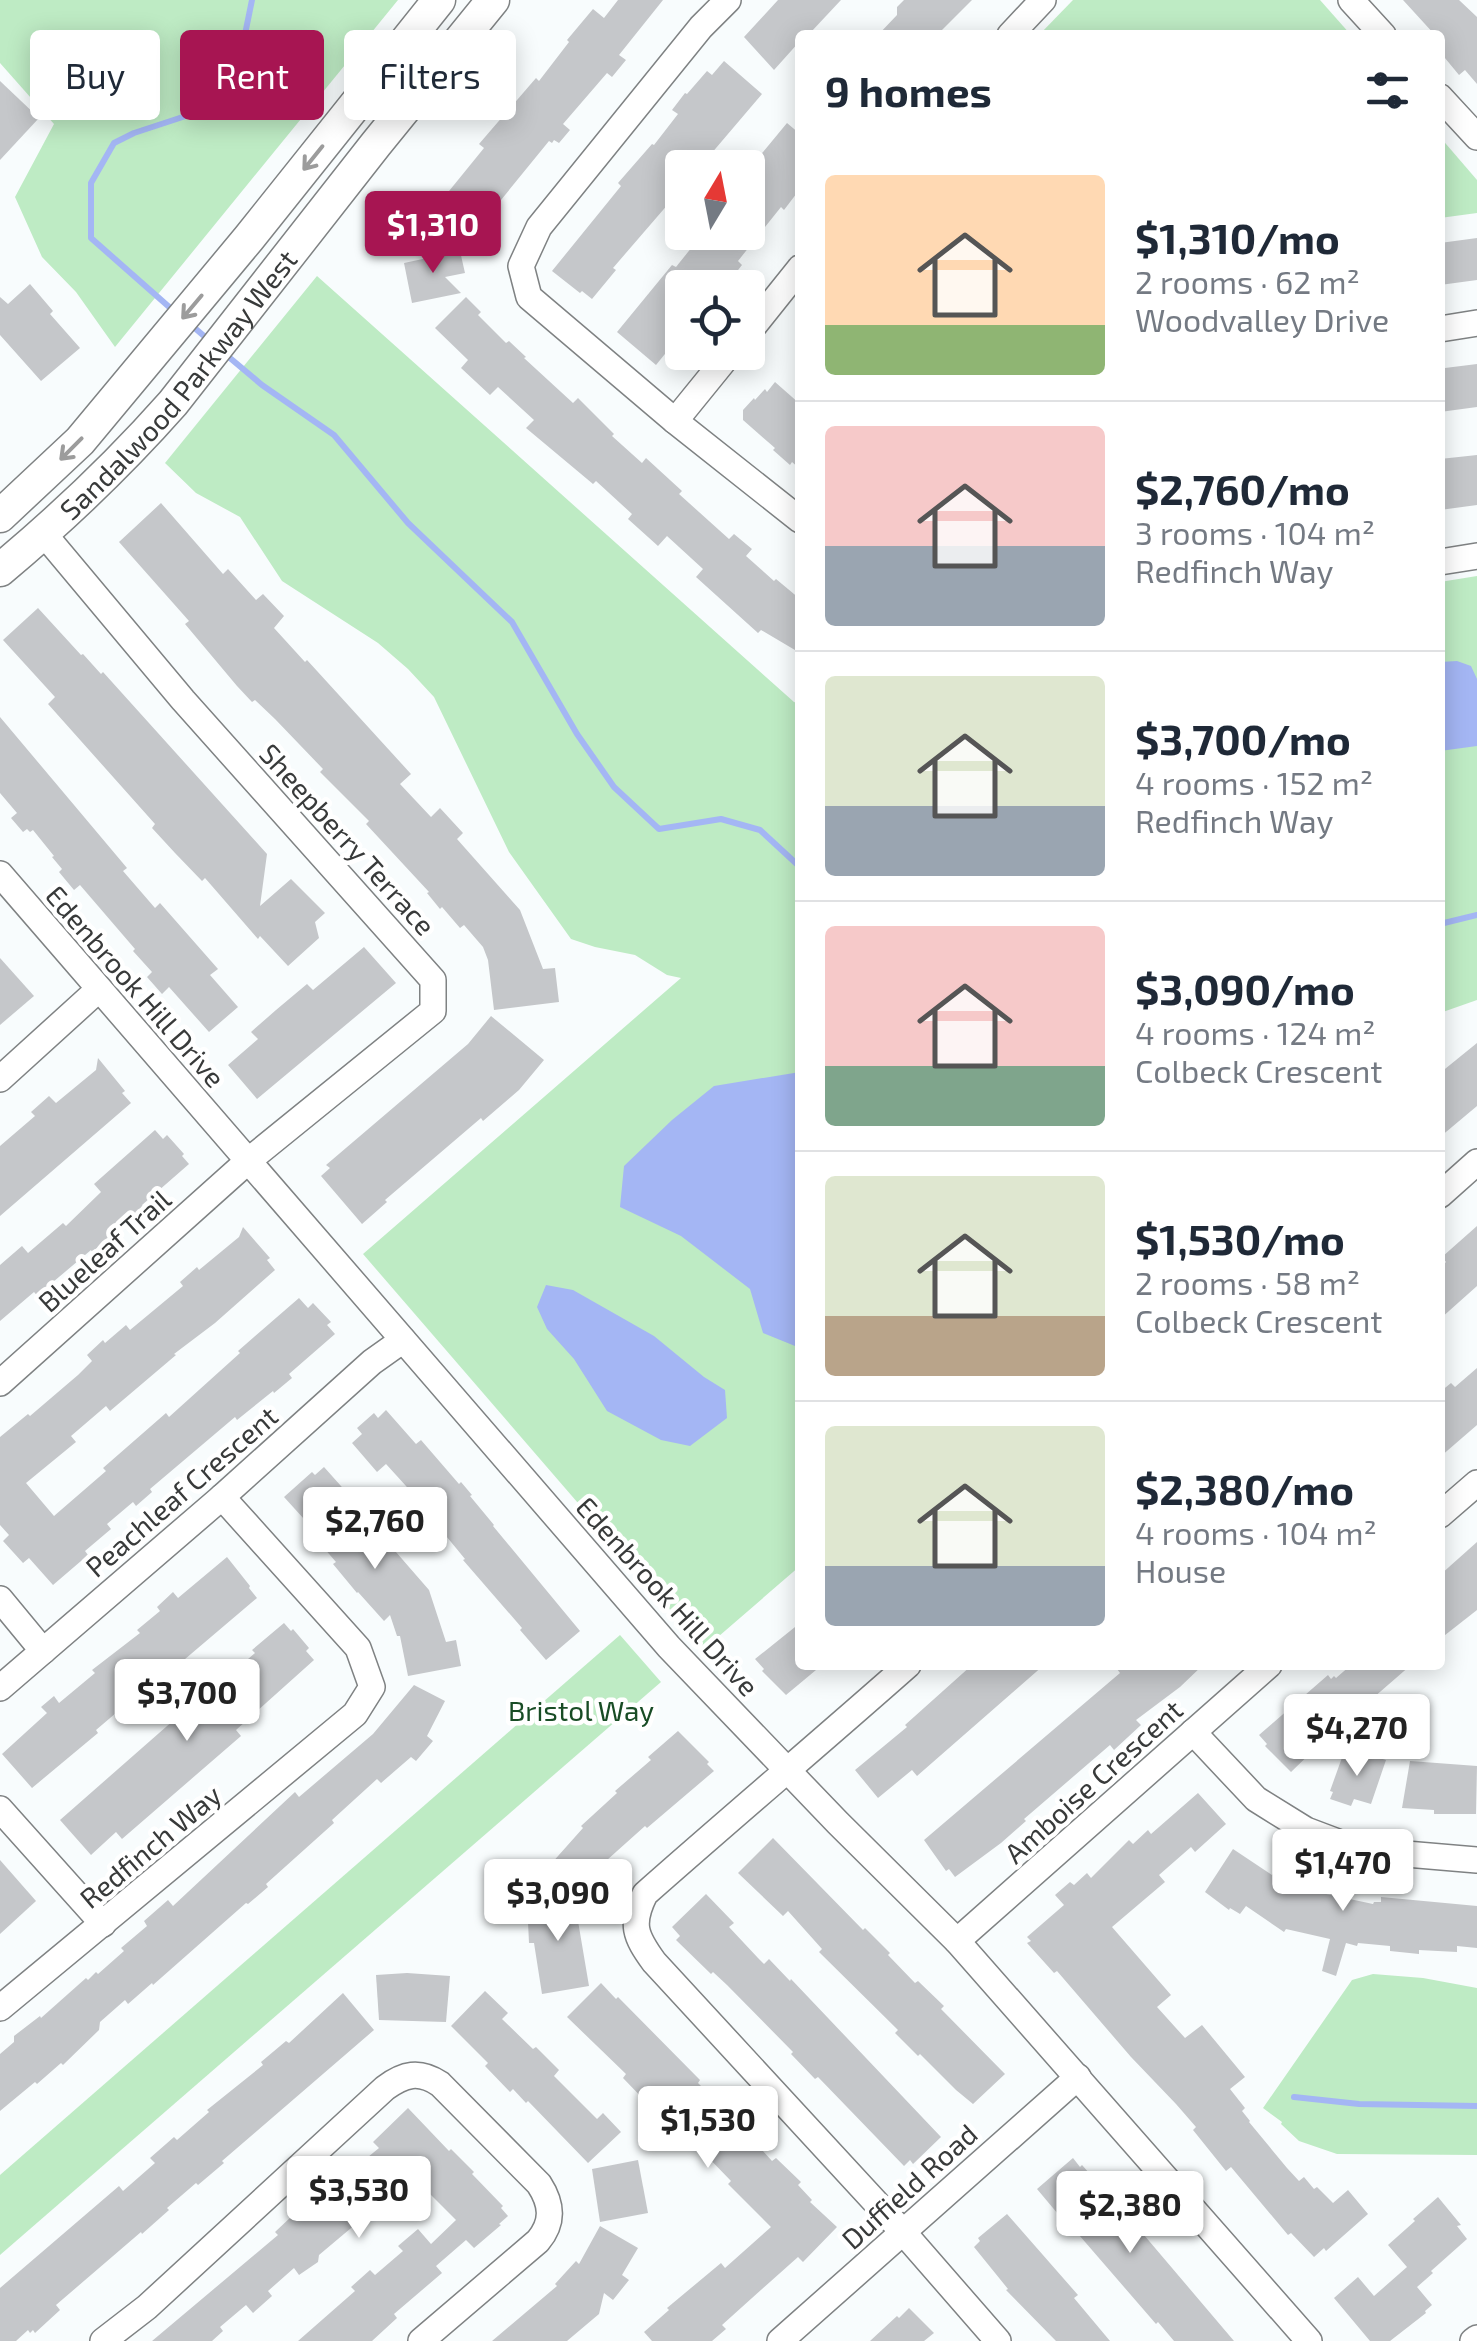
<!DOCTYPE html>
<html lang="en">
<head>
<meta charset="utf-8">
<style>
  body { margin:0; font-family:"Exo 2",sans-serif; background:#f2f2f3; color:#1f2937; height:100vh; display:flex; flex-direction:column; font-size:38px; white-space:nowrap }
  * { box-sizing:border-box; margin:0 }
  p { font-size:32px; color:#747a83 }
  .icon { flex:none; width:55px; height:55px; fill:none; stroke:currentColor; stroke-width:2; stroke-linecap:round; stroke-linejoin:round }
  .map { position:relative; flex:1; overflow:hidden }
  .drawer { position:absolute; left:795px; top:30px; width:650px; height:1640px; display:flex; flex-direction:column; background:#fff; border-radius:10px; box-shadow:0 5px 25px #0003 }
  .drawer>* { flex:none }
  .guide { position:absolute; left:30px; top:30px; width:615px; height:90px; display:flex; gap:20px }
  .needle { width:65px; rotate:10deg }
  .controls { position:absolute; left:665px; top:150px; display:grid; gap:20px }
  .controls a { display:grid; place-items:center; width:100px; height:100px; border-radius:10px; background:#fff; box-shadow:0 5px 25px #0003; font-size:50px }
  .price { position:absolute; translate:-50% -85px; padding:0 22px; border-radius:10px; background:#fff; color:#222; font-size:32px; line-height:65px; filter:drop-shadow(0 2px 5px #0008) }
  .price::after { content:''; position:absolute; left:50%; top:60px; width:30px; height:22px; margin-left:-15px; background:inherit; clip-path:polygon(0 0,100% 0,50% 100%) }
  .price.active { background:#a71552; color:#fff }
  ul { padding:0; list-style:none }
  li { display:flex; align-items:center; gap:30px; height:250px; padding:0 30px }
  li+li { border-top:2px solid #e0e1e3 }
  li span { display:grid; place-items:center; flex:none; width:280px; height:200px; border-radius:10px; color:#555 }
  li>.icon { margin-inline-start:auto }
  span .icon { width:120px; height:120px; fill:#fffc; stroke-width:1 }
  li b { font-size:42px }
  h2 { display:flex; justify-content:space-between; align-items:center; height:120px; padding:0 30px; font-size:42px }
  .pill { padding:0 35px; border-radius:10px; background:#fff; box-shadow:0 5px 25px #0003; font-size:35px; line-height:90px }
  .pill.active { background:#a71552; color:#fff }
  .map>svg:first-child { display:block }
  .green { fill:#beebc4 }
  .water { fill:#a4b6f4 }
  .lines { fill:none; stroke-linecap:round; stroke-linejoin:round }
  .stream { stroke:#a4b6f4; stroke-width:6 }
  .building { fill:#c5c7ca }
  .minor-casing { stroke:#7f8283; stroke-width:28 }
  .major-casing { stroke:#7f8283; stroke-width:35 }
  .minor { stroke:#fff; stroke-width:25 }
  .major { stroke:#fff; stroke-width:32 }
  .oneway { stroke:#9c9c9c }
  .labels { text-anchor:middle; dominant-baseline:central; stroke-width:9; stroke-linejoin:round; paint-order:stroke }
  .street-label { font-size:28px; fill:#383a3a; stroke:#fff }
  .park-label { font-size:28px; fill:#184c25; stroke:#fff }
</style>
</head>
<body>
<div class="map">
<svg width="1477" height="2341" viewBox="0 0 1477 2341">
  <rect width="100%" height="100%" fill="#f8fcfd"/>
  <g class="green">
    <path d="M0,0H398L115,347L76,292L42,257L15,197L54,124L0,63Z"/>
    <path d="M1073,0H1320L1351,35H1039Z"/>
    <path d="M1440,137L1477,180V213L1440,218Z"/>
    <path d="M317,276L794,702L800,704V1566L704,1649L363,1254L681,978L667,975L635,955L595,947L571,939L509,852L434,697L408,669L378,643L282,581L240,517L196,493L165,463Z"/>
    <path d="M1477,576V1000L1440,1013V582Z"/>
    <path d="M620,1635L661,1682L0,2255V2175Z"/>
    <path d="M1373,1974L1423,1978L1477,1988V2155L1337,2154L1299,2141L1281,2124L1282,2122L1263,2108L1352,1980Z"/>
  </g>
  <g class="water">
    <path d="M1457,661L1471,666L1477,679V746L1440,751V662Z"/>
    <path d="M800,1072V1348L763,1333L750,1289L681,1236L620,1207L624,1166L672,1120L714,1086Z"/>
    <path d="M546,1285L573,1290L654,1336L704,1377L725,1390L727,1418L690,1446L661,1440L607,1411L574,1359L547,1329L537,1307Z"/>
  </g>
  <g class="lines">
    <g class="stream">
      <path d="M176,313L91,238V183L114,143L134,133L207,109L250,76L242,49L252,0"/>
      <path d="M190,324L211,342"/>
      <path d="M224,353L262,385L334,435L408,523L512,622L577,734L614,787L659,829L721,819L760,830L800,867"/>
      <path d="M1440,924L1477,915"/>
      <path d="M1294,2097L1359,2104L1477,2106"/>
    </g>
  </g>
  <g class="building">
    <path d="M618,0H663L619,55L626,60L612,77L607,73L563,124L570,130L559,143L554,140L552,143L549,141L492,211L483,203L474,230L470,229L465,246L418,230L432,192L445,196L484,148L479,144L536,78L539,81L569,42L567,40L593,9L604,18Z"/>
    <path d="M778,0H841L811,32L800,35V41L774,70L744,37Z"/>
    <path d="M904,0H972L937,35H878L897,15V7Z"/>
    <path d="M1403,0H1459L1477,17V84L1465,70L1459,75L1440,52V35H1435Z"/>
    <path d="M724,61L762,94L699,168H682V188L613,268L616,270L592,299L582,291L580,293L552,271L621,186L618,183L652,144L654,145L678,114L672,110L685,93L687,94L707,71L712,75Z"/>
    <path d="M0,81L39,118L0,160Z"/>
    <path d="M787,123L800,134V189L784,210L781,207L738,261L742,265L724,288H682V333L656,365L617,332L672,265L676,267L704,232H748V170Z"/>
    <path d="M1477,238V280L1440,285V243Z"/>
    <path d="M460,251L465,273L445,277L461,293L412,303L404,263Z"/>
    <path d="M30,284L53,311L50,314L80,348L41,381L0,335V297L8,304Z"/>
    <path d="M466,297L481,312L478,315L506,343L509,341L526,357L524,358L573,403L578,398L614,434L612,436L642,463L646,458L682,491L679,494L729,539L734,534L752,549L746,556L774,581L776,579L800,599V653L761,630L758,633L696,577L703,569L667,536L658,546L628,519L632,514L596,481L593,484L526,428L534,420L498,387L490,395L461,368L468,360L435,328Z"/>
    <path d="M1477,364V407L1440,412V371H1445V368Z"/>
    <path d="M775,382L800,404V469L792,462L790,465L773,450L775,448L743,420V410L754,398L755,400L765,389L767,392Z"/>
    <path d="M1477,455V505L1440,510V459Z"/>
    <path d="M161,503L223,574L228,569L256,600L263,594L284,616L274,628L305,662L307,660L411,774L400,784L431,817L440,808L463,833L457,839L520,910L543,969L555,968L559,1002L494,1010L488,960L483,947L464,925L460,928L442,907L440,909L427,893L429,892L366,824L369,821L320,772L323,769L275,719L255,700L252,702L237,686L185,624L189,621L119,542Z"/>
    <path d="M38,608L81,655L83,654L101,674L103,672L267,854L260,906L291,879L325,913L315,922L319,938L288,966L260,936L258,939L205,878L202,881L175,853L152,828L155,824L48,704L55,697L3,640Z"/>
    <path d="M0,717L127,868L123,871L155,908L160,903L218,969L210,975L238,1007L209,1032L169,987L162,994L147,977L152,972L133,951L135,949L80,885L74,890L59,872L62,869L52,857L54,856L33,830L30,832L27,829L23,832L11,818L17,813L0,793Z"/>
    <path d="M364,947L396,983L257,1099L228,1065L258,1039L251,1032L276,1010L307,984L313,990Z"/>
    <path d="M0,958L34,996L0,1025Z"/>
    <path d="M491,1016L544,1060L519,1090L483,1121L481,1118L385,1200L387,1202L362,1224L321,1176L330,1168L326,1165L468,1044Z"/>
    <path d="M1477,1043V1106L1440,1137V1073Z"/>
    <path d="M98,1058L125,1091L122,1093L131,1103L0,1216V1146L35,1116L31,1112L49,1096L56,1103L96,1070Z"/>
    <path d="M155,1130L163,1139L167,1135L184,1154L182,1156L189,1164L142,1205L149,1213L132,1228L128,1224L100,1249L98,1247L92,1252L91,1250L53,1282L57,1287L42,1301L34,1292L0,1321V1265L22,1246L28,1253L63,1223L66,1226L101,1192L94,1184Z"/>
    <path d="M1477,1226V1286L1440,1319V1268L1446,1262L1442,1257Z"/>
    <path d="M243,1227L270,1258L267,1260L275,1270L215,1323L174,1354L176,1355L110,1411L106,1406L71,1436L76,1442L26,1483L54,1516L106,1471L103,1468L166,1413L169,1417L240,1353L238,1351L299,1298L308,1308L313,1303L331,1322L327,1325L335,1334L289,1374L292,1378L274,1393L273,1391L237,1420L235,1417L150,1489L152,1492L136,1506L133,1502L107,1524L111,1529L85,1551L88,1555L53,1585L29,1558L23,1563L3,1541L9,1535L0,1525V1437L28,1414L30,1416L78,1375L92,1361L87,1355L103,1340L105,1343L126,1325L130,1330L183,1286L180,1282L197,1267L199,1270L239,1237Z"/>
    <path d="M1477,1368V1425L1440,1457V1392L1451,1383L1455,1387Z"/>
    <path d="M386,1410L416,1444L421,1440L459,1484L461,1482L472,1495L470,1496L494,1525L493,1526L580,1631L546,1660L520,1630L522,1628L463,1560L465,1559L442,1531L436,1537L419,1518L427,1511L406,1486L386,1464L377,1472L352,1443L362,1434L357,1428L374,1413L378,1418Z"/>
    <path d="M324,1467L349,1495L347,1497L387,1546L389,1544L429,1590L446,1642L456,1640L461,1666L408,1676L400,1636H397L390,1615L384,1621L358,1592L357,1593L333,1564L336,1562L311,1533L314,1530L284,1497L312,1472L315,1475Z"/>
    <path d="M1477,1542V1610L1440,1639V1575Z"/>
    <path d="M227,1557L250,1586L249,1588L257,1598L125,1710L123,1707L96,1730L98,1733L32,1788L2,1754L47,1713L41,1707L54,1696L59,1703L95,1673L92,1670L140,1633L137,1630L160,1611L157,1607L173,1592L178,1598Z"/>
    <path d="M284,1623L291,1631L293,1629L309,1648L306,1651L314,1660L236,1730L241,1736L122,1839L116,1832L91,1855L60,1820L183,1712L187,1716L213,1694L211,1691L255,1653L252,1650Z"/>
    <path d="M800,1623V1665H822L786,1695L762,1671L764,1669L755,1659Z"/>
    <path d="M972,1665H1044L917,1776L912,1770L878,1798L855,1770L907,1727L905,1725Z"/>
    <path d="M1114,1665H1203L1180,1687L1136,1720L1141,1725L1114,1750L1110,1745L1038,1807L1024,1819L1026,1821L1001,1843L955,1877L949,1869L946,1871L924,1840L1120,1673Z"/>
    <path d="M1351,1665H1411L1320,1744L1291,1772L1265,1746L1267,1744L1259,1735L1328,1675L1331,1679L1334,1676L1336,1678Z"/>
    <path d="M414,1685L445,1701L427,1736L433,1741L416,1761L411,1757L381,1783L377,1779L332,1820L334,1823L266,1884L268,1887L248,1904L246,1903L153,1985L152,1983L128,2004L125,2000L100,2022L99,2030L63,2065L61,2063L37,2084L35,2082L0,2111V2054L14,2042V2036L40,2016L41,2018L86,1978L88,1980L96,1972L98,1974L124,1951L121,1948L147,1926L144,1921L168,1900L173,1906L295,1792L299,1797L373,1734Z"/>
    <path d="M678,1731L709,1762L707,1764L714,1771L647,1828L645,1826L607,1860L609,1862L581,1894L550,1865L583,1828L581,1826L617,1793L615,1791L651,1760L648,1757Z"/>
    <path d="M1344,1752L1365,1759L1367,1754L1386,1760L1371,1804L1354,1799L1351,1806L1330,1799L1333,1792L1330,1791Z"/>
    <path d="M1410,1761L1477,1766L1476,1814H1434V1810L1402,1808Z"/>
    <path d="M1198,1793L1226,1824L1195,1852L1191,1847L1159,1875L1165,1882L1112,1927L1171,1995L1157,2007L1185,2038L1202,2025L1245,2077L1230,2089L1245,2108L1242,2111L1250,2121L1249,2122L1287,2168L1299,2181L1304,2177L1314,2189L1317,2187L1333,2203L1348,2190L1368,2214L1326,2251L1324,2248L1314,2257L1291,2233L1288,2235L1231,2167L1226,2171L1193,2130L1196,2127L1176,2104L1131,2057L1057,1971L1054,1973L1027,1943L1031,1941L1027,1937L1064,1905L1055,1895L1070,1882L1074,1885L1087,1873L1091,1878L1129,1840L1133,1844L1148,1830L1151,1834Z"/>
    <path d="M773,1838L863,1930L865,1928L890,1953L888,1955L915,1983L918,1981L944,2006L941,2009L1005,2074L973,2104L956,2090L920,2054L918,2056L895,2033L898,2030L819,1952L822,1949L788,1911L783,1916L738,1873Z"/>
    <path d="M1233,1849L1272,1875L1276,1869L1312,1891L1373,1904L1374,1902H1381V1897L1477,1906V1948L1457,1946V1952L1419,1950V1954L1390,1951V1946L1358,1943L1357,1946L1346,1943L1336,1976L1322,1971L1330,1939L1286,1929L1284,1932L1246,1906L1240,1914L1230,1908L1229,1910L1205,1892Z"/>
    <path d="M0,1860L36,1901L0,1934Z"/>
    <path d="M706,1894L734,1923L729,1927L758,1958L764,1964L769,1959L790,1981L791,1979L941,2137L913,2164L910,2160L904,2166L818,2077L815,2079L791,2054L793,2052L727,1985L713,1972L711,1974L676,1940L680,1936L672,1927Z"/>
    <path d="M579,1898L580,1921H578L589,1986L542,1994L534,1943H529L527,1901Z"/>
    <path d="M407,1973L450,1976L446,2022L379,2020L376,1975Z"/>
    <path d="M601,1983L616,1999L618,1997L700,2080L698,2083L733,2118L772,2161L776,2158L801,2182L798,2185L812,2200L810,2202L837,2227L803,2262L798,2257L752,2298L722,2325L726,2329L712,2341H652L644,2332L669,2310L667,2308L721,2263L725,2268L771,2227L728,2184L731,2181L701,2150L699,2152L650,2106L623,2078L626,2074L567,2017Z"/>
    <path d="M485,1991L508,2013L502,2019L533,2049L536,2047L559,2070L554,2076L597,2119L603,2113L621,2132L588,2163L528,2101L526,2103L513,2089L510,2092L485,2066L488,2063L451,2026Z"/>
    <path d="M343,1993L374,2030L222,2161L224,2163L198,2185L196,2183L167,2208L169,2210L142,2234L141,2232L56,2305L60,2310L35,2333L33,2330L30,2333L28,2330L16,2341H0V2288L119,2186L123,2191L155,2163L150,2158L174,2137L177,2140L209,2112L207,2110L263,2065L261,2062L286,2041L289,2043Z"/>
    <path d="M408,2108L449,2151L451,2149L474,2172L472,2174L503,2206L501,2208L508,2216L499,2224L501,2225L474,2248L466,2240L436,2266L442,2273L394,2314L397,2318L372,2341H298L355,2291L351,2287L370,2270L375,2275L403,2251L398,2246L418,2229L431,2244L456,2220L426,2190L423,2193L404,2173L358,2212L363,2218L319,2255L318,2262L299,2275L294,2268L268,2291L272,2296L253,2313L246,2305L220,2327L223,2331L212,2341H152L278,2235L275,2232L327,2183L330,2187L334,2185L379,2148L373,2142Z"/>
    <path d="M1073,2158L1080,2167L1082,2165L1144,2235L1234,2341H1174L1158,2322L1156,2324L1060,2213L1058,2214L1037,2189Z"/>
    <path d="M638,2160L648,2213L600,2222L592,2169Z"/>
    <path d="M1438,2197L1461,2225L1457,2226L1467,2239L1431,2271L1433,2273L1417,2287L1432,2305L1425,2311L1426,2313L1390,2341H1370L1334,2298L1358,2277L1374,2296L1407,2267L1388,2245L1415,2221L1413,2219Z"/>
    <path d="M1007,2214L1078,2295L1074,2298L1110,2341H1056L1006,2290L1008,2289L974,2247L980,2241L978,2238Z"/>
    <path d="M600,2226L638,2248L622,2275L629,2280L613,2300L604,2293L599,2314L567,2341H492L557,2286L555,2284L576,2261L579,2264Z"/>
    <path d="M909,2308L934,2333L924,2341H870L897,2316L899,2318Z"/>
  </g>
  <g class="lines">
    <defs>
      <g id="minor">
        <path d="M728,0L701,27L539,227L521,266L529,297L675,421L800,520"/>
        <path d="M1351,0L1383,35"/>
        <path d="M1010,35L1043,0"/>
        <path d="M1440,97L1477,137"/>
        <path d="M1440,329L1477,323"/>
        <path d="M748,333L800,268"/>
        <path d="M675,421L731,352"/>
        <path d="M1440,562L1477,556"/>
        <path d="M0,874L669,1647L838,1823L957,1941L1309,2341"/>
        <path d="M0,1079L99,989"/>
        <path d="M1440,1195L1477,1162"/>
        <path d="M0,1383L248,1161L433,1011V980L183,700L44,534"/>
        <path d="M1440,1515L1477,1483"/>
        <path d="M0,1599L43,1651"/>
        <path d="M908,1665C821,1742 732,1817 645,1894C630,1924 635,1936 654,1962L903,2232L998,2341"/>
        <path d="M0,1688L222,1497L372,1362L403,1340"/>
        <path d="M1193,1732L1256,1799L1306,1830L1359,1850L1477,1860"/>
        <path d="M0,1809L103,1924"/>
        <path d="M957,1941L1269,1665"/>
        <path d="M0,2008L355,1714L372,1687L358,1648L222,1497"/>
        <path d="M103,2341L147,2307L385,2088C404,2074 419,2070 440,2084L539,2184C552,2204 554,2222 538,2241L421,2341"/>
        <path d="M780,2341L1078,2077"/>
        <path d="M1473,2341L1477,2338"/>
      </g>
      <g id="major">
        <path d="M0,516L80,441L249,238L439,0"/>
        <path id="s1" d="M0,570C61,519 120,463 173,403L376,144L493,0"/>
      </g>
    </defs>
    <use href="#minor" class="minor-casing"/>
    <use href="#major" class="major-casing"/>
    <use href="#minor" class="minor"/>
    <use href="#major" class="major"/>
  </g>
  <defs><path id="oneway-shaft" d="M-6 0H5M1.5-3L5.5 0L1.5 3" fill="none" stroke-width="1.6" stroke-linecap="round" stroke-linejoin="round" transform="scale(2.5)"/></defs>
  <g class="oneway">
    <use href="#oneway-shaft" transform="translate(313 158) rotate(129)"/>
    <use href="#oneway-shaft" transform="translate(192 307) rotate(130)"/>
    <use href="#oneway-shaft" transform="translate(71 449) rotate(135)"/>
  </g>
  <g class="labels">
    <g class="street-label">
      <text stroke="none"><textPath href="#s1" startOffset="258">Sandalwood Parkway West</textPath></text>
      <text transform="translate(348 839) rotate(48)">Sheepberry Terrace</text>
      <text transform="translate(136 986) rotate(49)">Edenbrook Hill Drive</text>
      <text transform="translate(104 1250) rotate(-42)">Blueleaf Trail</text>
      <text transform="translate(181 1491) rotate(-41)">Peachleaf Crescent</text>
      <text transform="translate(668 1596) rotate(48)">Edenbrook Hill Drive</text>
      <text transform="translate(1093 1781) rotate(-42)">Amboise Crescent</text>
      <text transform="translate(150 1846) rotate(-40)">Redfinch Way</text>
      <text transform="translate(909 2186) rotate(-42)">Duffield Road</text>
    </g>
    <g class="park-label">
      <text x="581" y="1710">Bristol Way</text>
    </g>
  </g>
</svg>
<div class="controls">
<a><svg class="needle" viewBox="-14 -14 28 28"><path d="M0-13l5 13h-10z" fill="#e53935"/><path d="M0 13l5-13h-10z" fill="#747a83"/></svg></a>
<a><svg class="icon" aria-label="locate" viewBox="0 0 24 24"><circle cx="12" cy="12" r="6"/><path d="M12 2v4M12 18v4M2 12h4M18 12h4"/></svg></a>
</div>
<b class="price active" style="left:433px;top:276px">$1,310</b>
<b class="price" style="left:375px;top:1572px">$2,760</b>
<b class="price" style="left:187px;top:1744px">$3,700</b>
<b class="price" style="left:1357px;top:1779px">$4,270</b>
<b class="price" style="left:1343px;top:1914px">$1,470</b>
<b class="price" style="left:558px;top:1944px">$3,090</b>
<b class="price" style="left:708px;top:2171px">$1,530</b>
<b class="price" style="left:359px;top:2241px">$3,530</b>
<b class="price" style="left:1130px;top:2256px">$2,380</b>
<div class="guide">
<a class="pill">Buy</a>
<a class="pill active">Rent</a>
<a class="pill">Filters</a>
</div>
<section class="drawer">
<h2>9 homes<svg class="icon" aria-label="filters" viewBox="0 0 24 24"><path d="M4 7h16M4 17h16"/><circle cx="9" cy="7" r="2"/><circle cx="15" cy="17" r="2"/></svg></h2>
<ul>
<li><span style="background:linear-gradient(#ffd9b3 75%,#8fb573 0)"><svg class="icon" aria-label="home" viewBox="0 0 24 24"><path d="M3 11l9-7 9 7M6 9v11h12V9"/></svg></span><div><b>$1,310/mo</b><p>2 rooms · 62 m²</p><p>Woodvalley Drive</p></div></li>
<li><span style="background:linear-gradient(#f6c9c9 60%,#9aa5b1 0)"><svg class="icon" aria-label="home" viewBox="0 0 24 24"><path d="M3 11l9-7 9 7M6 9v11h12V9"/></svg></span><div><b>$2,760/mo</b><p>3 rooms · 104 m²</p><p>Redfinch Way</p></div></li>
<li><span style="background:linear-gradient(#dfe7d0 65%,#9aa5b1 0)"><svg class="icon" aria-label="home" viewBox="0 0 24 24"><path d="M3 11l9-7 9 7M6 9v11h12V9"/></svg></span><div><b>$3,700/mo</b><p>4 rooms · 152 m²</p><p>Redfinch Way</p></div></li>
<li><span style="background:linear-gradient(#f6c9c9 70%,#7fa58c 0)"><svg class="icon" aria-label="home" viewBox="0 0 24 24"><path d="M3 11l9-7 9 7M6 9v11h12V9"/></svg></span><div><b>$3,090/mo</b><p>4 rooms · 124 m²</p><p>Colbeck Crescent</p></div></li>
<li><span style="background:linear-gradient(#dfe7d0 70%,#b9a48a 0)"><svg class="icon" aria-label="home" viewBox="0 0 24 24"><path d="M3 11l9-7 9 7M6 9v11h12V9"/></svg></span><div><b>$1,530/mo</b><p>2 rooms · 58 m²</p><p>Colbeck Crescent</p></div></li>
<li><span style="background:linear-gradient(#dfe7d0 70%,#9aa5b1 0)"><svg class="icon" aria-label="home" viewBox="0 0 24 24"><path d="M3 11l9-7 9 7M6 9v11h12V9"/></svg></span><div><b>$2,380/mo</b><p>4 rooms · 104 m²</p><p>House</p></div></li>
</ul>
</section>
</div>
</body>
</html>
